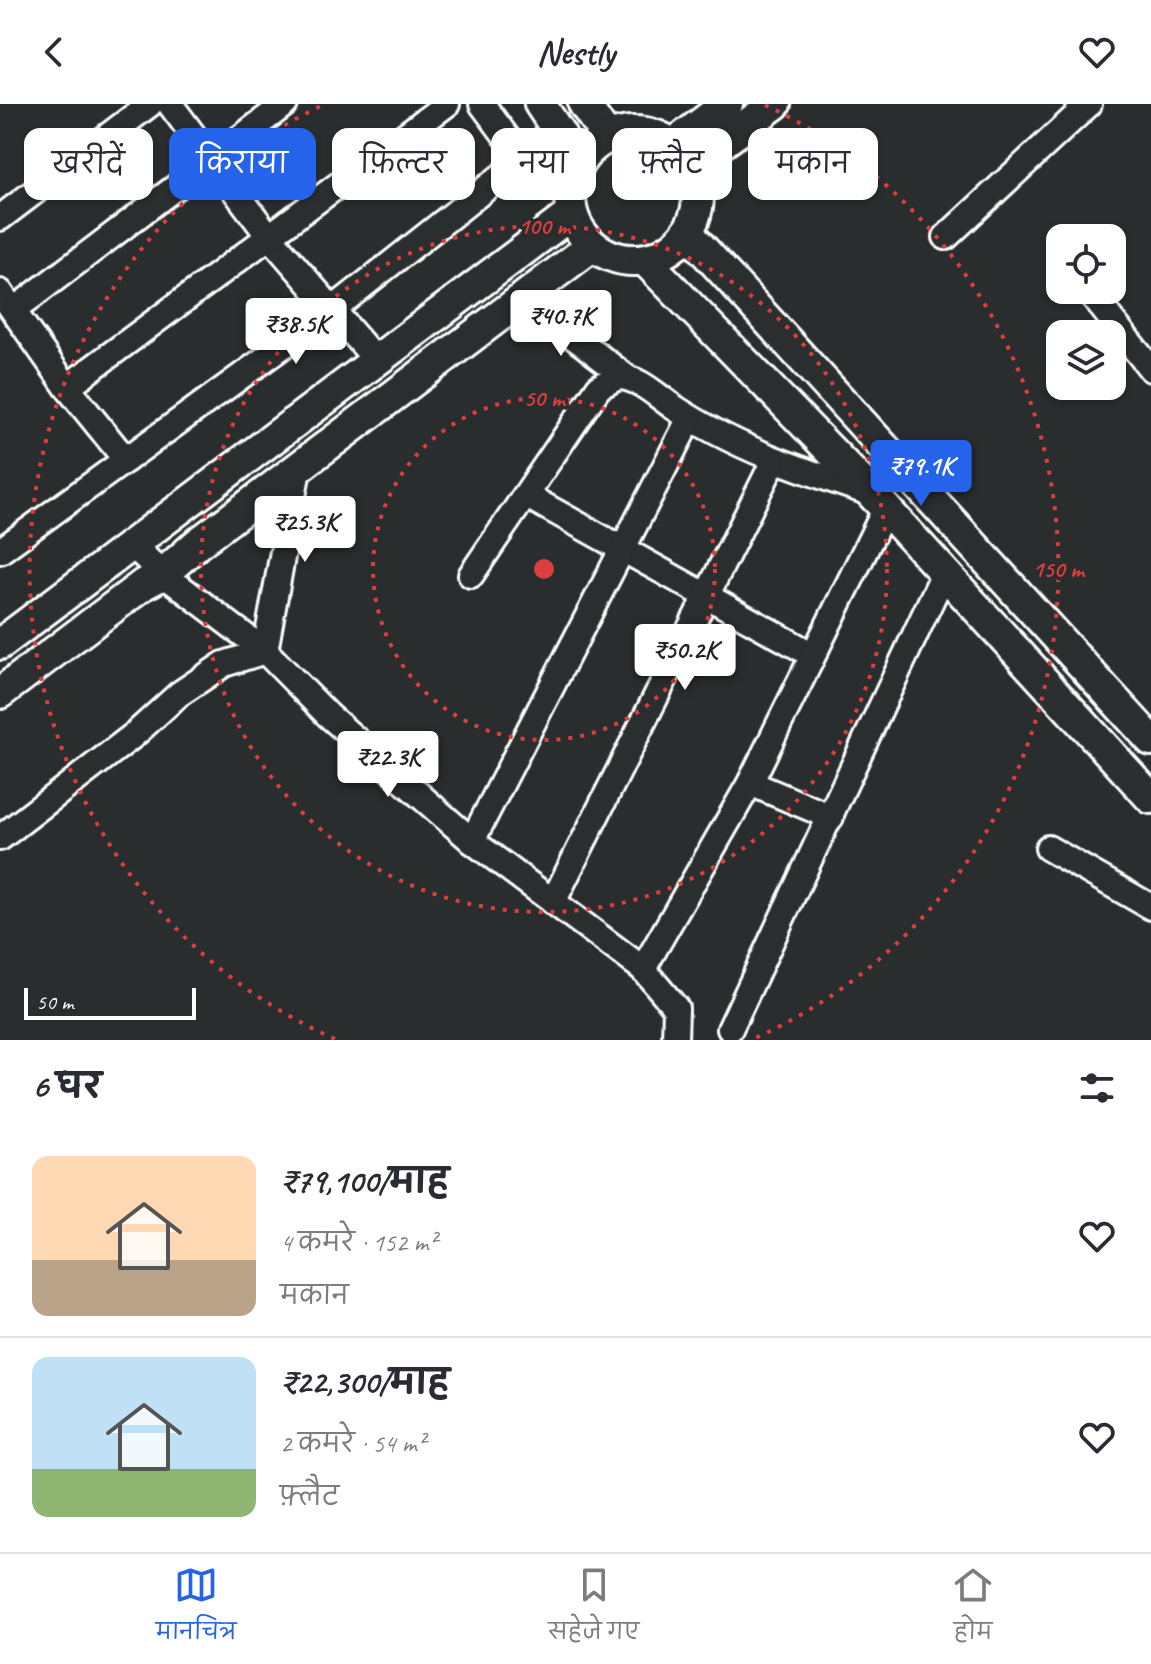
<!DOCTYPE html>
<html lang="hi">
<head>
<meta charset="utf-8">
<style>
  body { margin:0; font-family:Caveat,"Playpen Sans Deva",sans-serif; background:#f2f2f3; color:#2b2b33; height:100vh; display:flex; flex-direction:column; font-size:30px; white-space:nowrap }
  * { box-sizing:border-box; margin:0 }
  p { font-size:26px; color:#7c7c81 }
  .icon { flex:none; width:44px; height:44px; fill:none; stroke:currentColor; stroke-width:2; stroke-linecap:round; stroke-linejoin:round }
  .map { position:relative; height:936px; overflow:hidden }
  .side { display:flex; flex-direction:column; background:#fff; flex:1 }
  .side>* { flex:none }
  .hud { position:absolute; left:24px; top:24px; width:1104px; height:72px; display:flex; gap:16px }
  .tools { position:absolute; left:1046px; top:120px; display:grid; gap:16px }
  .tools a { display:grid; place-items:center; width:80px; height:80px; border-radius:16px; background:#fff; box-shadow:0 2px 6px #0004; font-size:40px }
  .scale { position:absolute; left:24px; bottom:20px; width:172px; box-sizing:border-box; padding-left:8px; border:4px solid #fff; border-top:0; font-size:22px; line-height:28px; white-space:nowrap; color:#fff; -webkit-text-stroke:6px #2a2d2e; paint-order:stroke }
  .price { position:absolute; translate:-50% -68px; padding:0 18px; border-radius:8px; background:#fff; color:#222; font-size:26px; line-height:52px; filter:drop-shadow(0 2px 4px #0008) }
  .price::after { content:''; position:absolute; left:50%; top:48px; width:24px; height:18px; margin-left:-12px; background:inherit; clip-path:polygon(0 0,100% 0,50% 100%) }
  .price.on { background:#2563eb; color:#fff }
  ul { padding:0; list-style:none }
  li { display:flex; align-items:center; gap:24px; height:200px; padding:0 32px }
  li+li { border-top:2px solid #e1e1e2 }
  li span { display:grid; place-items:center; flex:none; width:224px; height:160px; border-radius:16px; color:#555 }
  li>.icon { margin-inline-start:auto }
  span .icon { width:96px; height:96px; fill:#fffc; stroke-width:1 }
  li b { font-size:34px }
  h2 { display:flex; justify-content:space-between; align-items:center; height:96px; padding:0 32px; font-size:34px }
  .tag { padding:0 28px; border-radius:16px; background:#fff; box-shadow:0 2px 6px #0004; font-size:28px; line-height:72px }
  .tag.on { background:#2563eb; color:#fff }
  header { display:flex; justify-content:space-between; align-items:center; height:104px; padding:0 32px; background:#fff; font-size:36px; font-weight:800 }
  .tab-bar { display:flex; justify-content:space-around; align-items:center; height:112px; border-top:2px solid #e1e1e2; background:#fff; font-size:22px; color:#7c7c81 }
  .tab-bar a { display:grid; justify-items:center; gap:4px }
  .tab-bar .on { color:#2563eb }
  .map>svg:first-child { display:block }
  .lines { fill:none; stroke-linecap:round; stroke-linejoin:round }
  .minor-casing { stroke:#fff; stroke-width:30 }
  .major-casing { stroke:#fff; stroke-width:36 }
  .minor { stroke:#2a2d2e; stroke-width:24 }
  .major { stroke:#2a2d2e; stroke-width:30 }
  .ring { fill:none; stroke:#da3e3e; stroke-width:4; stroke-dasharray:4 8 }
  .centre { fill:#da3e3e; stroke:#2a2d2e; stroke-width:4 }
  .ring-label { font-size:24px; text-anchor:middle; font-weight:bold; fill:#da3e3e; stroke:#2a2d2e; stroke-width:7; stroke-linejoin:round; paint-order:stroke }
</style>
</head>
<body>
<header><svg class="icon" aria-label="back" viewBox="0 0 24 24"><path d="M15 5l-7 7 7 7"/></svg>Nestly<svg class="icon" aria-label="heart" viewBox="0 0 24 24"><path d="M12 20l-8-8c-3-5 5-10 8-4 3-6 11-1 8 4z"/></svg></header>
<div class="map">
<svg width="1151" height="936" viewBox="0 0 1151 936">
  <rect width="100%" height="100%" fill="#2a2d2e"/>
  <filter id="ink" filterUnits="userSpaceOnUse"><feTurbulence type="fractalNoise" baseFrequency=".0125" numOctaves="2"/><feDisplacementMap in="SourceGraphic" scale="16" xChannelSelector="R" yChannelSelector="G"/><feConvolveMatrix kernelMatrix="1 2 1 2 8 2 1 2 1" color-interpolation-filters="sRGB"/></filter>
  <g filter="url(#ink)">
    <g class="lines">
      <defs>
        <g id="minor">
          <path d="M170,0L268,131L376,256"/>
          <path d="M482,0L523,55"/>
          <path d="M0,114L150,0"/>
          <path d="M946,133L1089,0"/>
          <path d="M1088,186L1151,265"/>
          <path d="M0,188L67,283L126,356"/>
          <path d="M523,194L626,273"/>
          <path d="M14,206L285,0"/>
          <path d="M67,283L447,0"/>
          <path d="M527,392L811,550"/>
          <path d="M131,440L163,470L265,547L328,611L472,737L643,865L676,904L675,936"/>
          <path d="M0,447L331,207L523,55L560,30"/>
          <path d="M471,471L599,283L618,273C638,273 656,291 672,302C733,343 801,366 870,389"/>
          <path d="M750,679L831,713"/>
          <path d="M0,734L134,631L179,590L224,560L265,547L298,365"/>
          <path d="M472,737L690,314"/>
          <path d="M1048,744L1151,803"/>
          <path d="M553,798L774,357"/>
          <path d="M643,865L750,679L885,406"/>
          <path d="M730,925L944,469"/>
        </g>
        <g id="major">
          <path d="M540,0L560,30L575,65"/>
          <path d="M584,0L607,33"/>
          <circle cx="634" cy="92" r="64"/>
          <path d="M674,40L727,0"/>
          <path d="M692,61L775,0"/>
          <path d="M688,129L1151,636"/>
          <path d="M645,156L863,380L1151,694"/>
          <path d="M0,540L571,110"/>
          <path d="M0,589L144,480L163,470L197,440L592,142"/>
        </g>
      </defs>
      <use href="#minor" class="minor-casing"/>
      <use href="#major" class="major-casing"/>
      <use href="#minor" class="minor"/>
      <use href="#major" class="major"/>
    </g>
  </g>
  <g class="ring">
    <circle cx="544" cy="465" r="171"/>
    <circle cx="544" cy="465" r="343"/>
    <path d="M335 935A514 514 0 0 1 323 1M765 1A514 514 0 0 1 753 935"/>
  </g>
  <circle cx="544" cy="465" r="12" class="centre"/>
  <g class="ring-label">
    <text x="544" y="130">100 m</text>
    <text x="544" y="302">50 m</text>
    <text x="1058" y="473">150 m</text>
  </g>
</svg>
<div class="tools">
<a><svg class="icon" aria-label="locate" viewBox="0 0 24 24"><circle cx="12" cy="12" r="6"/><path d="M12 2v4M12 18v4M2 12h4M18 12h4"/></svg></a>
<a><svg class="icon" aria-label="layers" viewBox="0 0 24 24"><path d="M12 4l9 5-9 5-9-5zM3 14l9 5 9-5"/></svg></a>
</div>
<div class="scale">50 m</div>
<b class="price" style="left:561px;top:254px">₹40.7K</b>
<b class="price" style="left:296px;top:262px">₹38.5K</b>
<b class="price on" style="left:921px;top:404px">₹79.1K</b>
<b class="price" style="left:305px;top:460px">₹25.3K</b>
<b class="price" style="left:685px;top:588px">₹50.2K</b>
<b class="price" style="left:388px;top:695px">₹22.3K</b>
<div class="hud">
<a class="tag">खरीदें</a>
<a class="tag on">किराया</a>
<a class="tag">फ़िल्टर</a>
<a class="tag">नया</a>
<a class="tag">फ़्लैट</a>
<a class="tag">मकान</a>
</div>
</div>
<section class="side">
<h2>6 घर<svg class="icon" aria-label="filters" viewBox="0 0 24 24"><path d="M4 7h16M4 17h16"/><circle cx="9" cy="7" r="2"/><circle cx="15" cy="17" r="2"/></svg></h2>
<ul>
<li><span style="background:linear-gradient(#ffd9b3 65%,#b9a48a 0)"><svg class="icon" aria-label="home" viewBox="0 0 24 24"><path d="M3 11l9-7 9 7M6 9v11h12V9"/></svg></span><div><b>₹79,100/माह</b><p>4 कमरे · 152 m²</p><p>मकान</p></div><svg class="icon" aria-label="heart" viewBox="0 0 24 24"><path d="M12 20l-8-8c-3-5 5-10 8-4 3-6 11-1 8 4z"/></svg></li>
<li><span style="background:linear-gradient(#bfe0f5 70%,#8fb573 0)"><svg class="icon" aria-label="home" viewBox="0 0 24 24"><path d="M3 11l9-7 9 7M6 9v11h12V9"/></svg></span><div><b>₹22,300/माह</b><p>2 कमरे · 54 m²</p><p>फ़्लैट</p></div><svg class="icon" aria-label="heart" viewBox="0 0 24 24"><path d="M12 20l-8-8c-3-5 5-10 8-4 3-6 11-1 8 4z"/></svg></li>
</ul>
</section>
<nav class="tab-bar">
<a class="on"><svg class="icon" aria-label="map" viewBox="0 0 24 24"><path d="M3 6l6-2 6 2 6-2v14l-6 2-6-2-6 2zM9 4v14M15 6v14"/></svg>मानचित्र</a>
<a><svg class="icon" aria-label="saved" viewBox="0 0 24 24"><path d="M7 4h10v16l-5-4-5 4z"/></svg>सहेजे गए</a>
<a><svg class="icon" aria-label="home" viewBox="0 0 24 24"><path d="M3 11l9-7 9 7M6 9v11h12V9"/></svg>होम</a>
</nav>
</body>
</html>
